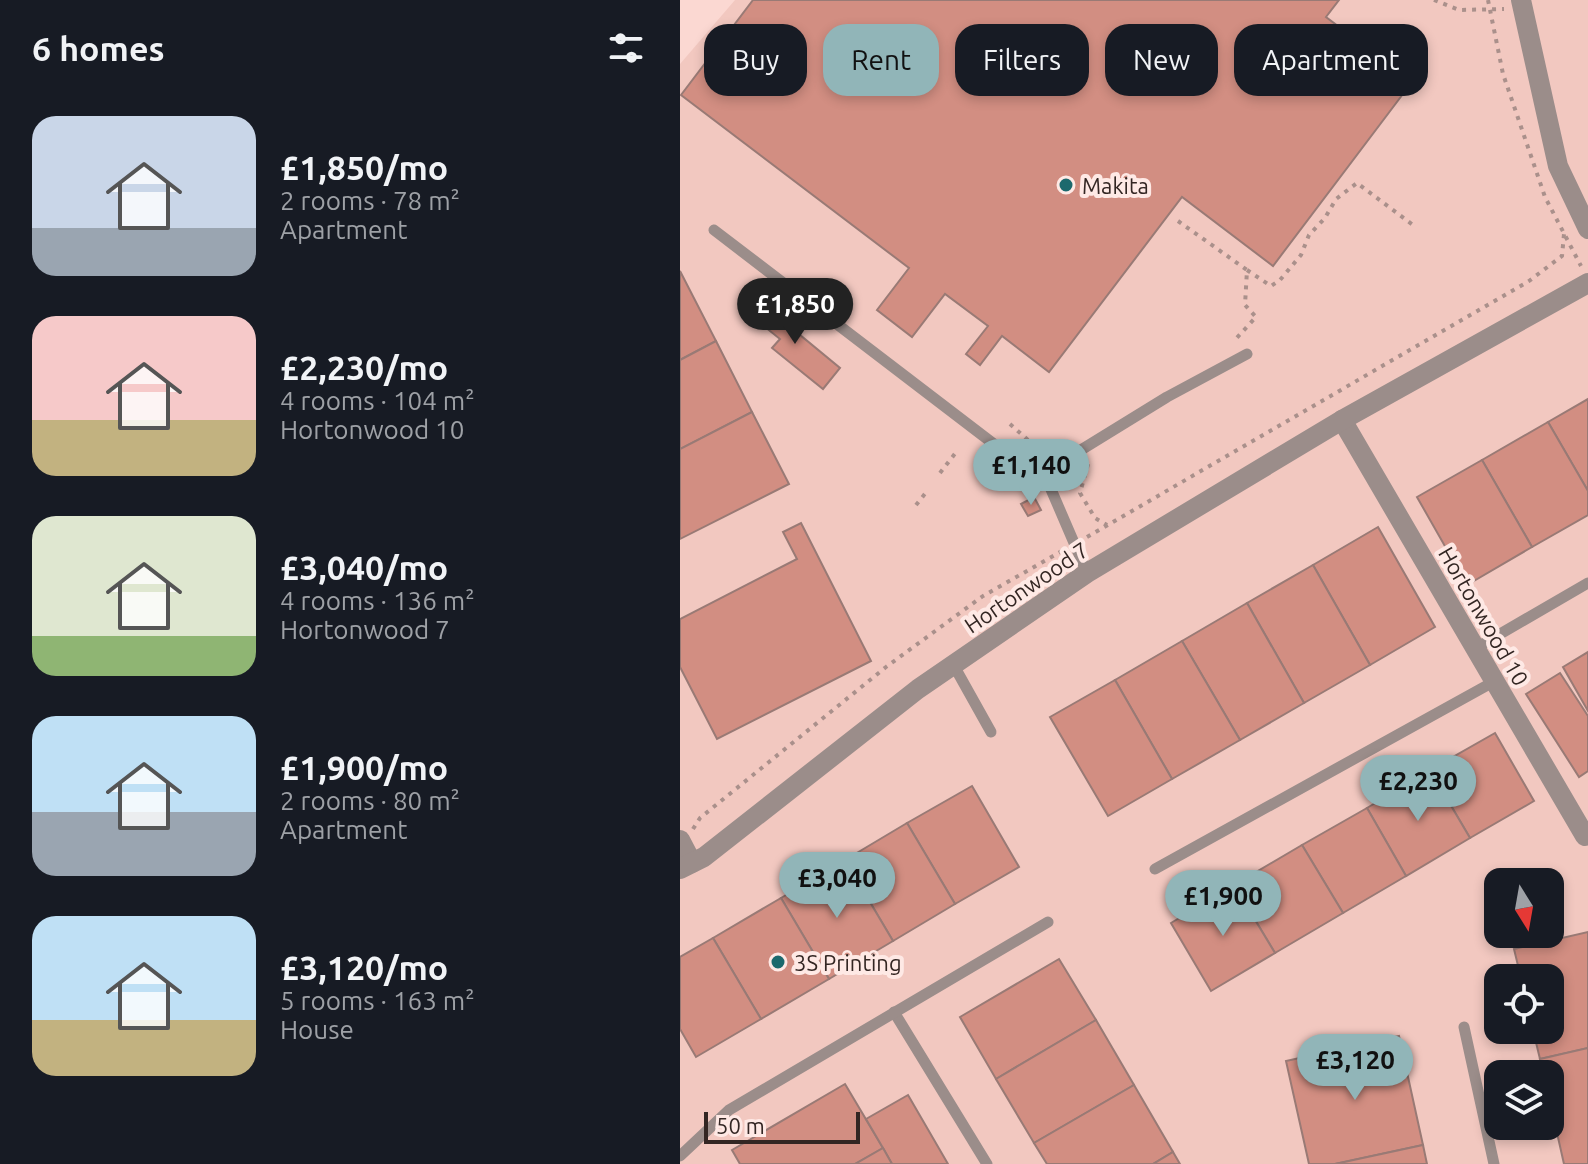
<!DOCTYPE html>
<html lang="en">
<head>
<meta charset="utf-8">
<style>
  body { margin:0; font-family:Ubuntu,sans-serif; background:#242831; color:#f1f3f6; height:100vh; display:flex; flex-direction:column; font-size:30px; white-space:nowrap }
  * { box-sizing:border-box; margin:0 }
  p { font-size:26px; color:#9ea1a6 }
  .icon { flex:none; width:44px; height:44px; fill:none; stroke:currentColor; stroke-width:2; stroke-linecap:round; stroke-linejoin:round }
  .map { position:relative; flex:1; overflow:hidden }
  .details { display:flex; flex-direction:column; background:#171b24; width:680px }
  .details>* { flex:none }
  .hud { position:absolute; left:24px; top:24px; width:760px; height:72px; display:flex; gap:16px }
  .needle { width:52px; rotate:169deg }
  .buttons { position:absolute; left:804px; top:868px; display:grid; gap:16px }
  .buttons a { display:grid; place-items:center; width:80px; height:80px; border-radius:16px; background:#171b24; box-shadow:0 4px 12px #0003; font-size:40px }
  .scale { position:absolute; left:24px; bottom:20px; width:156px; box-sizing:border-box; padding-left:8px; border:4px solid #332623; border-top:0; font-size:22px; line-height:28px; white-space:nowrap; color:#332623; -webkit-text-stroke:6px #fee9e5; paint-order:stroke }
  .price { position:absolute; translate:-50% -68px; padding:0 18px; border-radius:28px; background:#91b5b8; color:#111; font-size:26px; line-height:52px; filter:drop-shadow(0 2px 4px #0008) }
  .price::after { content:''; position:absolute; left:50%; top:48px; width:24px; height:18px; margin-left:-12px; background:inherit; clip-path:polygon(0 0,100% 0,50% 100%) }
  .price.on { background:#222; color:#fff }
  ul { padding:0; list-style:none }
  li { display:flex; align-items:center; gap:24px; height:200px; padding:0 32px }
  li span { display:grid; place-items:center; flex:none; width:224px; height:160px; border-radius:24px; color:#555 }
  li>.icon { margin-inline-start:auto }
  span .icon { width:96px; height:96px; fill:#fffc; stroke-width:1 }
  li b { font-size:34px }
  h2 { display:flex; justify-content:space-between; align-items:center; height:96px; padding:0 32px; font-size:34px }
  .pill { padding:0 28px; border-radius:24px; background:#171b24; box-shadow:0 4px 12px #0003; font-size:28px; line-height:72px }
  .pill.on { background:#91b5b8; color:#111 }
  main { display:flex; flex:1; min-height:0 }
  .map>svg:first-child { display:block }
  .built { fill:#f2c8c0; fill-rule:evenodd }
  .building { fill:#d28e82; stroke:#997a75; stroke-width:2 }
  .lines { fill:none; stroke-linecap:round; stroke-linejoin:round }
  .path { stroke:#aa908b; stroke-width:4; stroke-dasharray:4 6; stroke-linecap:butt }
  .service { stroke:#9b8d8a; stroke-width:11 }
  .minor { stroke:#9b8d8a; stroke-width:20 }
  .poi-dot { fill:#1c696d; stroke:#fee9e5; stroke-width:3 }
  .labels { text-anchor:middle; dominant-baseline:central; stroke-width:8; stroke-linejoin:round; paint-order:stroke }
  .poi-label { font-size:22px; fill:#332623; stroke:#fee9e5; text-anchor:start }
  .street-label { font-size:22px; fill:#332623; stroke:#fee9e5 }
</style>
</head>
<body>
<main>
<section class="details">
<h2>6 homes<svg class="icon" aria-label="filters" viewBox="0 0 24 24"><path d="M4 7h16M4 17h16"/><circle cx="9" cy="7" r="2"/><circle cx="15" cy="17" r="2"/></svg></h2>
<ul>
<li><span style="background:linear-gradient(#c9d6e8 70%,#9aa5b1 0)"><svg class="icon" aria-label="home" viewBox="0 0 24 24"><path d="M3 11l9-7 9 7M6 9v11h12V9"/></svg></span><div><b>£1,850/mo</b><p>2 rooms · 78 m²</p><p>Apartment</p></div></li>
<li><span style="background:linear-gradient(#f6c9c9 65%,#c2b280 0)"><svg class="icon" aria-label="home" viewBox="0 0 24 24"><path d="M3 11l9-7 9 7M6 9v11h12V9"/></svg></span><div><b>£2,230/mo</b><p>4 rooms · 104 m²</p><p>Hortonwood 10</p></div></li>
<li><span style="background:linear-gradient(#dfe7d0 75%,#8fb573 0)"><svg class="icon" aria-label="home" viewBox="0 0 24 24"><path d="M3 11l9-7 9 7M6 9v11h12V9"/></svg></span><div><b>£3,040/mo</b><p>4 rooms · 136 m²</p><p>Hortonwood 7</p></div></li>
<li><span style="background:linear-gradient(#bfe0f5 60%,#9aa5b1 0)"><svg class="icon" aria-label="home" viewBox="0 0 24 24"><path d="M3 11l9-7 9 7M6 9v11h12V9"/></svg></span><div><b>£1,900/mo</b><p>2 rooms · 80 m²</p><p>Apartment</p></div></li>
<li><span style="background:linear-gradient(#bfe0f5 65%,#c2b280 0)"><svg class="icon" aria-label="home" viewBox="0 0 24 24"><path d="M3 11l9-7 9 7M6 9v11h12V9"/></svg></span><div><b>£3,120/mo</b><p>5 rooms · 163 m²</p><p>House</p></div></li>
</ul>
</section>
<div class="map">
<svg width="908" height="1164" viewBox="0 0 908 1164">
  <rect width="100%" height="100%" fill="#fbd8d2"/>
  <path class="built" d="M55,0H908V1164H0V64ZM818,882H870V934H818ZM818,978H870V1030H818ZM818,1074H870V1126H818Z"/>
  <g class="building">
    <path d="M73,0H659L646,17L732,82L593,266L502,197L369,372L322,336L300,365L286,354L308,326L265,294L232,337L197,310L229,268L1,95Z"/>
    <path d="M0,271L36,341L0,360Z"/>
    <path d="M74,297L160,368L143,389L92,348L100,339L64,310Z"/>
    <path d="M36,341L72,412L0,449V360Z"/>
    <path d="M908,399V491L868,422Z"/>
    <path d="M72,412L109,484L0,539V449Z"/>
    <path d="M868,422L908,491V515L852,547L802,460Z"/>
    <path d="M802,460L852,547L787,585L737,497Z"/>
    <path d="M354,497L361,510L348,516L341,504Z"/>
    <path d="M121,523L191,661L37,739L0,667V619L117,559L103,532Z"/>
    <path d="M698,527L755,627L690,665L633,565Z"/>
    <path d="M633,565L690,665L624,703L567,603Z"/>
    <path d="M567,603L624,703L560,740L502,641Z"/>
    <path d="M502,641L560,740L492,779L435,680Z"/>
    <path d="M908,652V711L883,667Z"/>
    <path d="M880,673L908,716V771L899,777L846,694Z"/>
    <path d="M435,680L492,779L428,816L370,717Z"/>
    <path d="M815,733L854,801L790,838L750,770Z"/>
    <path d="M750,770L790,838L726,876L687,808Z"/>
    <path d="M292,786L339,867L275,904L227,823Z"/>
    <path d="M687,808L726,876L663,913L622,845Z"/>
    <path d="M227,823L275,904L213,941L165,860Z"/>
    <path d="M622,845L663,913L595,953L554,885Z"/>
    <path d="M165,860L213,941L149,979L101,898Z"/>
    <path d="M554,885L595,953L531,991L491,923Z"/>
    <path d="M101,898L149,979L81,1019L33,938Z"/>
    <path d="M908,932V1048L860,1059L853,1030H870V978H841L834,949Z"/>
    <path d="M33,938L81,1019L16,1057L0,1029V957Z"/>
    <path d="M379,959L416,1020L316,1079L280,1017Z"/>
    <path d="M416,1020L454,1085L354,1143L316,1079Z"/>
    <path d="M719,1036L743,1145L655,1164H629L606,1061Z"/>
    <path d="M908,1048V1164H884L870,1102V1074H864L860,1059Z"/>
    <path d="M165,1084L203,1148L175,1164H60L52,1150Z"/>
    <path d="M454,1085L493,1152L473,1164H367L354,1143Z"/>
    <path d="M228,1095L268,1164H212L203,1148L186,1119Z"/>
    <path d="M743,1145L747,1164H655Z"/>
    <path d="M203,1148L212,1164H175Z"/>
    <path d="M493,1152L500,1164H473Z"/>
  </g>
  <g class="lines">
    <g class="path">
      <path d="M754,0L779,10L824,9"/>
      <path d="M808,0L823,74L865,197L901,266"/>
      <path d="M498,221L567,270L565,305L576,317L553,342"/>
      <path d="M567,270L591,286L600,280L621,255L629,235L645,218L656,199L677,183L733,225"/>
      <path d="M330,424L357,448H374"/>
      <path d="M408,464L400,493L415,518L427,525"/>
      <path d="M260,473L277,451"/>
      <path d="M236,505L248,490"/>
      <path d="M407,537L849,281L882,256L884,234"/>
      <path d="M13,829L20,818L206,667L303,596L382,551"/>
    </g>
    <g class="service">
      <path d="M34,230L370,487L407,573"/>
      <path d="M357,477L487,397L567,354"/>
      <path d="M796,648L908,583"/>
      <path d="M273,664L311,732"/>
      <path d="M475,869L815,681"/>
      <path d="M214,1012L307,1164"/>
      <path d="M784,1027L814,1164"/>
      <path d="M0,1156L49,1110L368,922"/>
    </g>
    <g class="minor">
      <path d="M841,0L878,166L908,229"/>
      <path d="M662,420L905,836"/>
      <path d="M0,840L12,863"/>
      <path d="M0,869L24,857L238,689L407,573L662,420L908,283"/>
    </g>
  </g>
  <g class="poi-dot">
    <circle cx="386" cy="185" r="8"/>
    <circle cx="98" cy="962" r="8"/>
  </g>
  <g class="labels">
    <g class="poi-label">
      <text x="402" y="185">Makita</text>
      <text x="114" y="962">3S Printing</text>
    </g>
    <g class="street-label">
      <text transform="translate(346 587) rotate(-34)">Hortonwood 7</text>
      <text transform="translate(804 616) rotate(60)">Hortonwood 10</text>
    </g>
  </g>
</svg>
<div class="buttons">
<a><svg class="needle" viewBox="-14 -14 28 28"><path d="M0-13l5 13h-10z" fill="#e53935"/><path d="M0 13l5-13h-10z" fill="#9ea1a6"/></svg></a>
<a><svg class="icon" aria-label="locate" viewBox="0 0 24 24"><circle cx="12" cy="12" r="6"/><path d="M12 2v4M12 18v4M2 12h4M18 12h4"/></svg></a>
<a><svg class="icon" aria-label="layers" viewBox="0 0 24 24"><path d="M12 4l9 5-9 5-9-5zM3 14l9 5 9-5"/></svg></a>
</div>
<div class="scale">50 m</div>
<b class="price on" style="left:115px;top:346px">£1,850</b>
<b class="price" style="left:351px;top:507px">£1,140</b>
<b class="price" style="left:738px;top:823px">£2,230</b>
<b class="price" style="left:157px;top:920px">£3,040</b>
<b class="price" style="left:543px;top:938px">£1,900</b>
<b class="price" style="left:675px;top:1102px">£3,120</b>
<div class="hud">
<a class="pill">Buy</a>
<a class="pill on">Rent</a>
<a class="pill">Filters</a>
<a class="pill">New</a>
<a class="pill">Apartment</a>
</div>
</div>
</main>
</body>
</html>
